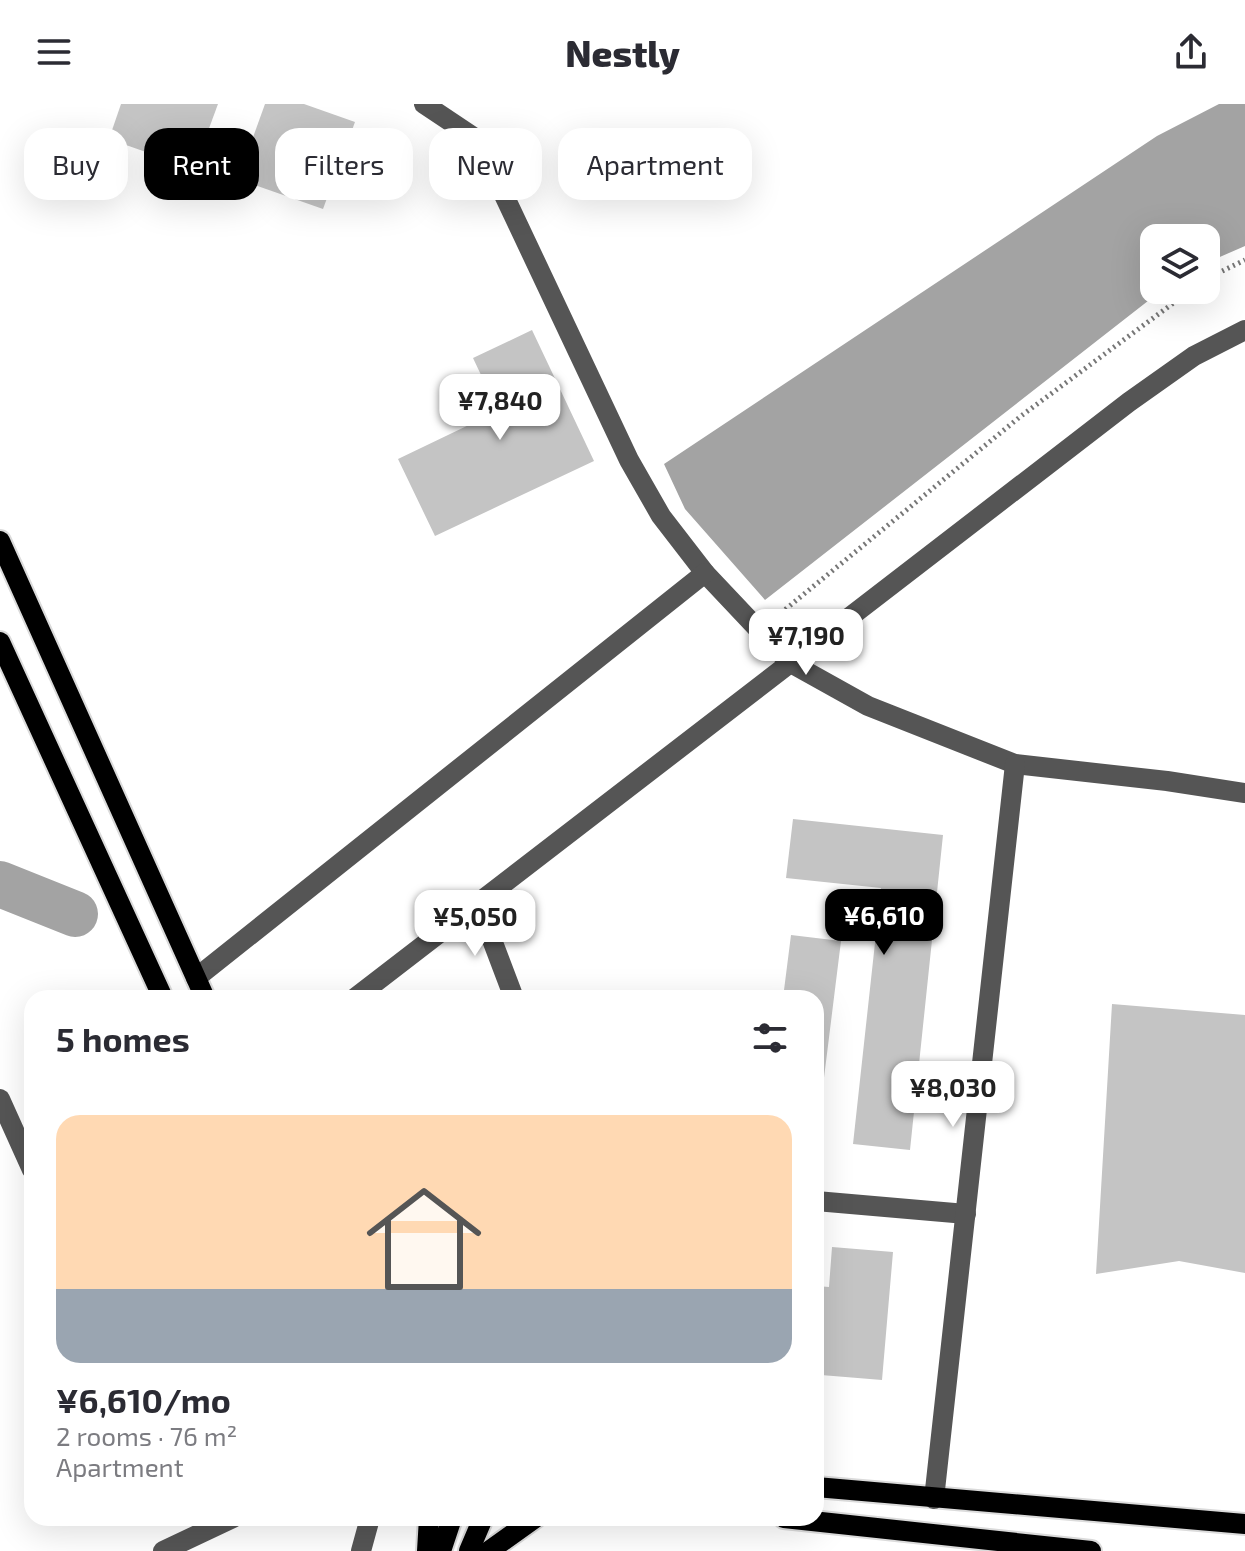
<!DOCTYPE html>
<html lang="en">
<head>
<meta charset="utf-8">
<style>
  body { margin:0; font-family:"Exo 2",sans-serif; background:#f2f2f3; color:#2b2b33; height:100vh; display:flex; flex-direction:column; font-size:30px; white-space:nowrap }
  * { box-sizing:border-box; margin:0 }
  p { font-size:26px; color:#7c7c81 }
  .icon { flex:none; width:44px; height:44px; fill:none; stroke:currentColor; stroke-width:2; stroke-linecap:round; stroke-linejoin:round }
  .map { position:relative; flex:1; overflow:hidden }
  .sheet { position:absolute; left:24px; top:886px; width:800px; height:536px; display:flex; flex-direction:column; background:#fff; border-radius:24px; box-shadow:0 8px 32px #0002 }
  .sheet>* { flex:none }
  .banner { position:absolute; left:24px; top:24px; width:800px; height:72px; display:flex; gap:16px }
  .controls { position:absolute; left:1140px; top:120px; display:grid; gap:16px }
  .controls a { display:grid; place-items:center; width:80px; height:80px; border-radius:16px; background:#fff; box-shadow:0 8px 32px #0002; font-size:40px }
  .price { position:absolute; translate:-50% -68px; padding:0 18px; border-radius:16px; background:#fff; color:#222; font-size:26px; line-height:52px; filter:drop-shadow(0 2px 4px #0008) }
  .price::after { content:''; position:absolute; left:50%; top:48px; width:24px; height:18px; margin-left:-12px; background:inherit; clip-path:polygon(0 0,100% 0,50% 100%) }
  .price.active { background:#000; color:#fff }
  ul { padding:0; list-style:none }
  li { display:grid; align-content:center; gap:16px; height:424px; padding:0 32px }
  li+li { border-top:2px solid #e1e1e2 }
  li span { display:grid; place-items:center; height:248px; border-radius:24px; color:#555 }
  li>.icon { margin-inline-start:auto }
  span .icon { width:144px; height:144px; fill:#fffc; stroke-width:1 }
  li b { font-size:34px }
  h2 { display:flex; justify-content:space-between; align-items:center; height:96px; padding:0 32px; font-size:34px }
  .chip { padding:0 28px; border-radius:24px; background:#fff; box-shadow:0 8px 32px #0002; font-size:28px; line-height:72px }
  .chip.active { background:#000; color:#fff }
  header { display:flex; justify-content:space-between; align-items:center; height:104px; padding:0 32px; background:#fff; font-size:36px; font-weight:800 }
  .map>svg:first-child { display:block }
  .water { fill:#a3a3a3 }
  .lines { fill:none; stroke-linecap:round; stroke-linejoin:round }
  .river { stroke:#a3a3a3; stroke-width:46 }
  .building { fill:#c4c4c4 }
  .major-casing { stroke:#dbdbdb; stroke-width:24 }
  .path { stroke:#777; stroke-width:5; stroke-dasharray:2 4; stroke-linecap:butt }
  .minor { stroke:#555; stroke-width:20 }
  .major { stroke:#000; stroke-width:20 }
</style>
</head>
<body>
<header><svg class="icon" aria-label="menu" viewBox="0 0 24 24"><path d="M4 6h16M4 12h16M4 18h16"/></svg>Nestly<svg class="icon" aria-label="share" viewBox="0 0 24 24"><path d="M12 15V3M7 8l5-5 5 5M5 13v7h14v-7"/></svg></header>
<div class="map">
<svg width="1245" height="1447" viewBox="0 0 1245 1447">
  <rect width="100%" height="100%" fill="#fff"/>
  <path class="water" d="M1219,0H1245V142L1206,159V134H1154V186H1162L765,496L685,405L664,360L1157,32Z"/>
  <g class="lines">
    <path class="river" d="M0,780L75,810"/>
  </g>
  <g class="building">
    <path d="M121,0H218L194,65L109,35Z"/>
    <path d="M265,0H304L355,18L323,105L238,75Z"/>
    <path d="M532,226L594,357L435,432L398,355L498,307L473,254Z"/>
    <path d="M793,715L943,731L910,1046L853,1040L881,784L786,774Z"/>
    <path d="M791,831L841,837L818,1022L816,894H783Z"/>
    <path d="M1112,900L1245,911V1169L1179,1157L1096,1170Z"/>
    <path d="M832,1143L893,1148L882,1276L821,1271L822,1264L816,1263V1182L829,1183Z"/>
  </g>
  <g class="lines">
    <defs>
      <g id="major">
        <path d="M0,437L205,894"/>
        <path d="M0,538L163,894"/>
        <path d="M816,1383L1245,1420"/>
        <path d="M784,1414L1091,1447"/>
        <path d="M427,1447L429,1414"/>
        <path d="M441,1447L452,1414"/>
        <path d="M469,1447L483,1414"/>
        <path d="M489,1447L535,1414"/>
      </g>
    </defs>
    <use href="#major" class="major-casing"/>
    <g class="path">
      <path d="M1206,175L1245,156"/>
      <path d="M776,513L1021,312L1191,186"/>
    </g>
    <g class="minor">
      <path d="M424,0L478,36L629,356L661,412L705,469L789,558L868,602L1015,660L1167,677L1245,689"/>
      <path d="M478,799L514,894"/>
      <path d="M196,874L705,469"/>
      <path d="M355,894L1129,298L1194,252L1245,226"/>
      <path d="M0,995L32,1066"/>
      <path d="M816,1097L966,1110"/>
      <path d="M934,1395L1015,660"/>
      <path d="M163,1447L233,1414"/>
      <path d="M361,1447L370,1414"/>
    </g>
    <use href="#major" class="major"/>
  </g>
</svg>
<div class="controls">
<a><svg class="icon" aria-label="layers" viewBox="0 0 24 24"><path d="M12 4l9 5-9 5-9-5zM3 14l9 5 9-5"/></svg></a>
</div>
<b class="price" style="left:500px;top:338px">¥7,840</b>
<b class="price" style="left:806px;top:573px">¥7,190</b>
<b class="price active" style="left:884px;top:853px">¥6,610</b>
<b class="price" style="left:475px;top:854px">¥5,050</b>
<b class="price" style="left:953px;top:1025px">¥8,030</b>
<div class="banner">
<a class="chip">Buy</a>
<a class="chip active">Rent</a>
<a class="chip">Filters</a>
<a class="chip">New</a>
<a class="chip">Apartment</a>
</div>
<section class="sheet">
<h2>5 homes<svg class="icon" aria-label="filters" viewBox="0 0 24 24"><path d="M4 7h16M4 17h16"/><circle cx="9" cy="7" r="2"/><circle cx="15" cy="17" r="2"/></svg></h2>
<ul>
<li><span style="background:linear-gradient(#ffd9b3 70%,#9aa5b1 0)"><svg class="icon" aria-label="home" viewBox="0 0 24 24"><path d="M3 11l9-7 9 7M6 9v11h12V9"/></svg></span><div><b>¥6,610/mo</b><p>2 rooms · 76 m²</p><p>Apartment</p></div></li>
</ul>
</section>
</div>
</body>
</html>
